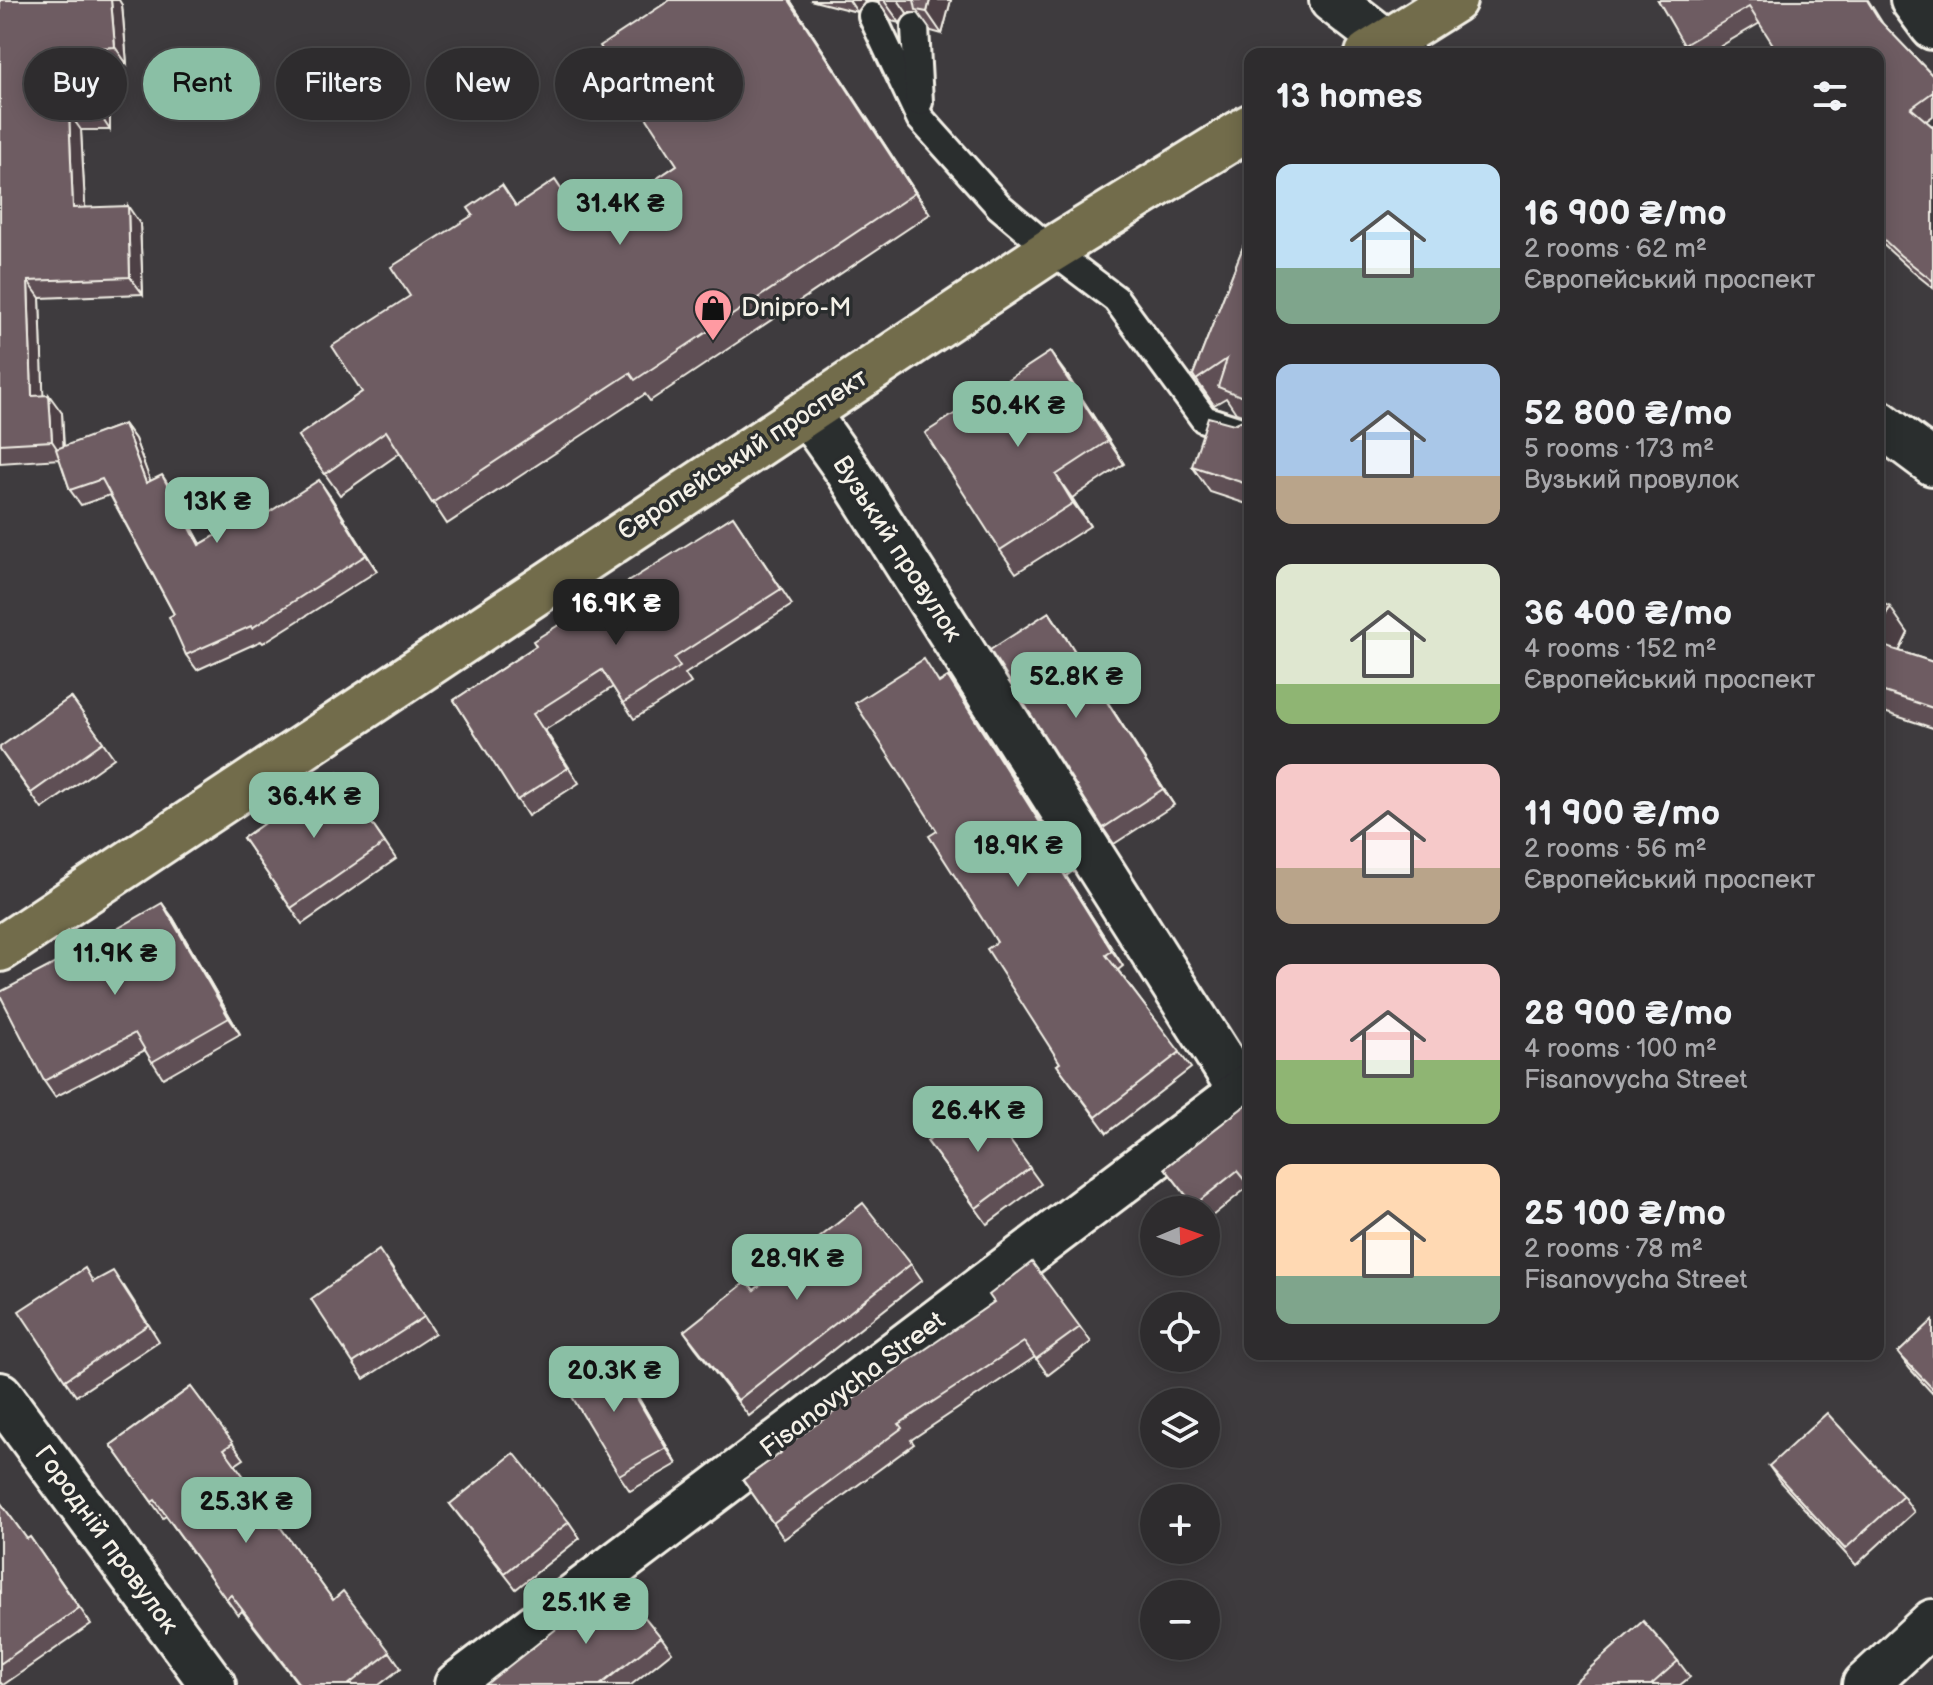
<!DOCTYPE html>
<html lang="en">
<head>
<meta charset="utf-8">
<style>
  body { margin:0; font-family:"Balsamiq Sans",sans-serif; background:#3a383a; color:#f1f3f6; height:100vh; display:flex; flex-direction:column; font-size:30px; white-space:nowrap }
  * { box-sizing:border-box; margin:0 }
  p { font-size:26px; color:#a7a7aa }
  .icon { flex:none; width:44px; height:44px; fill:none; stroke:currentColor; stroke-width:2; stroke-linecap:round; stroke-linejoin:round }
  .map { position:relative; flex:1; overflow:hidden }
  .side { position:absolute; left:1244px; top:48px; width:640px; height:1312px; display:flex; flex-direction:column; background:#2e2c2e; border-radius:16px; box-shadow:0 4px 20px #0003,0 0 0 2px #49484a }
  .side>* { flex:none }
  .banner { position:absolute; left:24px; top:48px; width:760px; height:72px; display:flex; gap:16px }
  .needle { width:52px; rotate:88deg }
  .fabs { position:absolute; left:1140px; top:1196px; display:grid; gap:16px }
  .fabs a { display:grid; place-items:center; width:80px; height:80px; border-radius:50%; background:#2e2c2e; box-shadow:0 4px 20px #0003,0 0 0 2px #49484a; font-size:40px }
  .price { position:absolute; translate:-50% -68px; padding:0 18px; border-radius:16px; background:#8abfa5; color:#111; font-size:26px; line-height:52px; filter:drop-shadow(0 2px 4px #0008) }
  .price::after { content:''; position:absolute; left:50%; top:48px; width:24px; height:18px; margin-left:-12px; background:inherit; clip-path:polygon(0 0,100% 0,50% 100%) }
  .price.current { background:#222; color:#fff }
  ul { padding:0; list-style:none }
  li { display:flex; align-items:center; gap:24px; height:200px; padding:0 32px }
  li span { display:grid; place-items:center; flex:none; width:224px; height:160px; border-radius:16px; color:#555 }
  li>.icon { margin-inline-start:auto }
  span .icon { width:96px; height:96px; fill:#fffc; stroke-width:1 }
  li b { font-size:34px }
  h2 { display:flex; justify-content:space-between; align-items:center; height:96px; padding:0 32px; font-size:34px }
  .pill { padding:0 28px; border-radius:36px; background:#2e2c2e; box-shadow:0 4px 20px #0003,0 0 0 2px #49484a; font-size:28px; line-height:72px }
  .pill.current { background:#8abfa5; color:#111 }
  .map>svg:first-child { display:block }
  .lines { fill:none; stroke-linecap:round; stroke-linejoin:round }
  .service-casing { stroke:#f4f1e8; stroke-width:32 }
  .minor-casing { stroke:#f4f1e8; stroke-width:50 }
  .secondary-casing { stroke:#f4f1e8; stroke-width:50 }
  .primary-casing { stroke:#f4f1e8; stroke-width:50 }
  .service { stroke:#2a2d2e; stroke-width:26 }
  .minor { stroke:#2a2d2e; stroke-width:44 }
  .secondary { stroke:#2a2d2e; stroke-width:44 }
  .primary { stroke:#726c4b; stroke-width:44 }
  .wall { fill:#5f4f54; stroke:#f4f1e8; stroke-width:2 }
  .shaded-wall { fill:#4d4045; stroke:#f4f1e8; stroke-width:2 }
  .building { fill:#6e5c62; stroke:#f4f1e8; stroke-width:2 }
  .labels { text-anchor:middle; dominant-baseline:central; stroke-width:7; stroke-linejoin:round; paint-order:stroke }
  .poi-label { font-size:26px; fill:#f4f1e8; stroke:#2a2d2e; text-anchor:start }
  .street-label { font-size:26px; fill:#f4f1e8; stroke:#2a2d2e }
</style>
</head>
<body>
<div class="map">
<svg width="1933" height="1685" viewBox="0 0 1933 1685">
  <rect width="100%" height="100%" fill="#3e3b3e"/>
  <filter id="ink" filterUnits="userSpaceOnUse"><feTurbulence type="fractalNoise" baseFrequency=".0125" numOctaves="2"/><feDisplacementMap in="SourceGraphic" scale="16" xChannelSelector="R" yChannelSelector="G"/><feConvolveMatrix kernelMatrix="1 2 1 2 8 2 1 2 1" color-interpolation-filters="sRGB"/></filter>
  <g filter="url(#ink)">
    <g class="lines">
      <defs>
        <g id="service">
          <path d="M872,16L920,118L999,206L1051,250L1116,299L1204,419L1250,434"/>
          <path d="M915,27L919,102"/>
        </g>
        <g id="minor">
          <path d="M1913,0L1933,27"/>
          <path d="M807,413L848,471L1241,1091"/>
          <path d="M0,1395L213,1685"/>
          <path d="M457,1685L1250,1085"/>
          <path d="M1865,1685L1933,1622"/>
        </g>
        <g id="secondary">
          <path d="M1332,0L1402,54"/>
          <path d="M1878,422L1933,463"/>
        </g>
        <g id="primary">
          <path d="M1368,54L1454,0"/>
          <path d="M0,949L1051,250L1250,127"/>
        </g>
      </defs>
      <use href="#service" class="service-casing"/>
      <use href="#minor" class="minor-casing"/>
      <use href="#secondary" class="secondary-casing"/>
      <use href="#primary" class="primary-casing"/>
      <use href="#service" class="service"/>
      <use href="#minor" class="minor"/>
      <use href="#secondary" class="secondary"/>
      <use href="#primary" class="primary"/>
    </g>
    <g class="wall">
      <path d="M0,0L122,5L127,64L110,66V130H81L85,207L140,224L143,294L40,298L43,395L62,413L64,447L124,424L135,439L150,481L172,490L201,544L250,516L254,522L330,496L377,571L263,643L261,641L197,670L186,655L174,614L110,495L81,505L70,490L60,459L0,463Z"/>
      <path d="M790,0L930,214L650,401L645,394L447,524L400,453L340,495L298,436L362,392L410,296L473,215L502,185L516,206L586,226L677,165Z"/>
      <path d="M810,0H951L942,34L931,31L918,13H907L900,23L892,21L879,2L874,0L865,2L857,12Z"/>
      <path d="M1658,0H1868L1883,24L1933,76V116L1926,121L1933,127V288L1912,271L1878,240V54L1760,23L1707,54H1691Z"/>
      <path d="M1250,229V505L1210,492L1192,466L1234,424L1243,420L1245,416L1236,413L1226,398L1214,405L1193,375Z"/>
      <path d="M1067,375L1124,464L1072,498L1090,526L1016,573L1000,550Z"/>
      <path d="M733,516L792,605L685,674L691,683L634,719L613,687L545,730L579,783L528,816L454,700Z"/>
      <path d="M1878,601L1908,633L1899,651L1933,662V728L1878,710Z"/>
      <path d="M1049,612L1174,805L1114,844L1103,828Z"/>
      <path d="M948,677L1072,872L1066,876L1123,966L1118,970L1191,1068L1107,1133L1057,1065L1060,1063L997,942L937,831L939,682Z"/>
      <path d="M71,697L114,758L42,809L0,750Z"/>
      <path d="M337,773L396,859L302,924L243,838Z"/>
      <path d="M173,918L240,1034L163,1078L145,1050L55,1097L44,1081Z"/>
      <path d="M981,1101L1041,1184L987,1224L927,1141Z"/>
      <path d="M1250,1102V1189L1248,1187L1206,1221V1210H1197L1165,1168Z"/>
      <path d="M911,1264L922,1280L749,1416L695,1347L684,1331L754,1290Z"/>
      <path d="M390,1265L435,1333L364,1379L353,1363Z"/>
      <path d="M94,1282L124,1286L159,1341L76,1396L65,1380Z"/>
      <path d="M994,1302L1080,1327L1091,1342L1048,1375L1035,1357L911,1440L914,1444L784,1539L743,1480Z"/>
      <path d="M1933,1320V1394L1910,1369L1898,1353Z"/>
      <path d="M621,1368L677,1464L630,1491L619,1475Z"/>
      <path d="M191,1387L244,1459L235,1465L333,1600L390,1652L401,1668L379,1685H299L242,1611L238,1615L166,1516L163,1518L111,1445Z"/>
      <path d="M1769,1466L1903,1496L1914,1512L1856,1565L1780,1482Z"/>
      <path d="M0,1502L27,1539L30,1537L91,1624L3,1685L0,1682Z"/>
      <path d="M450,1504L569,1522L580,1538L516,1589Z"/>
      <path d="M661,1637L672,1652L631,1685H485Z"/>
      <path d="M1678,1661L1690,1677L1680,1685H1571Z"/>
    </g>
    <g class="shaded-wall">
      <path d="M111,0H119L122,5L127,64L115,47Z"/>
      <path d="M789,0H790L930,214L915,193Z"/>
      <path d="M849,0H863L865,2L857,12Z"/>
      <path d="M886,0H898L907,13L900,23L885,2Z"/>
      <path d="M930,0H951L942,34L927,12Z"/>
      <path d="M98,48L110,66V130L98,112Z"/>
      <path d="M69,113L81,130L86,225L73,208Z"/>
      <path d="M128,206L140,224L143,294L130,277Z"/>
      <path d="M28,281L40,298L44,414L32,396Z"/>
      <path d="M1050,352L1067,375L1124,464L1108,441Z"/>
      <path d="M49,395L62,413L64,459L52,441Z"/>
      <path d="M124,424L135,439L157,499L146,483Z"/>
      <path d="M162,475L172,490L210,561L199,545Z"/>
      <path d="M1056,475L1072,498L1090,526L1073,503Z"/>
      <path d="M319,480L330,496L377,571L366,555Z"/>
      <path d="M1890,607L1908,633L1891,668L1878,650V631Z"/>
      <path d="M1049,612L1060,628L1174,805L1163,789Z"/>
      <path d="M948,677L959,693L1072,872L1061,856Z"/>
      <path d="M1055,860L1066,876L1123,966L1112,951Z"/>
      <path d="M162,903L173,918L240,1034L229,1018Z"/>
      <path d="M610,1352L621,1368L677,1464L666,1448Z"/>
    </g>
    <g class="building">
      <path d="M0,0H111L115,47L98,48V112L69,113L73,208L128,206L130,277L28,281L32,396L49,395L52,441L0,444Z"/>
      <path d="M670,0H789L915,193L635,380L630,373L432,503L386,431L325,474L298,436L362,392L332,346L410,296L391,267L473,215L468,208L502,185L516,206L555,180L586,226L677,165L600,46Z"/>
      <path d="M914,0H930L927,12L916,10Z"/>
      <path d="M1658,0H1867L1880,21L1933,76V92L1911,108L1933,127V281L1900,255L1878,234V54H1779L1749,7L1684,45Z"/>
      <path d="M1250,229V485L1192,466L1208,417L1234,424L1243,420L1247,412V404L1243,397L1218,387L1227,359L1196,380L1193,375Z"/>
      <path d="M1050,352L1108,441L1056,475L1073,503L1000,550L925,433Z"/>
      <path d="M124,424L146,483L162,475L199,545L250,516L254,522L319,480L366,555L252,628L251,626L186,655L169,617L174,614L102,479L70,490L56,449Z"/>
      <path d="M733,516L781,589L674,658L680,667L623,703L602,670L533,714L568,768L517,800L454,700L536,646L533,641Z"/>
      <path d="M1878,601L1890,607L1878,631Z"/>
      <path d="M1049,612L1163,789L1103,828L990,650Z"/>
      <path d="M1878,644L1933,662V708L1878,690Z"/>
      <path d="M924,659L939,683L948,677L1061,856L1055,860L1112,951L1106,955L1180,1052L1096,1117L1057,1065L1060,1063L987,949L997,942L929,836L937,831L855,703Z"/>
      <path d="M71,697L103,742L31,793L0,750V747Z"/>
      <path d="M337,773L385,843L291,908L243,838Z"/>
      <path d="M162,903L229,1018L152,1062L135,1033L44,1081L0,995V992L77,952Z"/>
      <path d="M981,1101L1030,1168L976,1208L927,1141Z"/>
      <path d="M1250,1102V1187L1237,1171L1194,1205L1165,1168Z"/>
      <path d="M863,1203L911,1264L738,1400L684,1331L747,1281L754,1290Z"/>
      <path d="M379,1250L424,1317L353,1363L311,1299Z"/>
      <path d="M1032,1262L1080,1327L1036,1359L1024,1342L899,1424L902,1428L773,1523L743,1480L781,1453L779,1450L994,1302L989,1295Z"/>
      <path d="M85,1268L93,1282L113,1271L148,1325L65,1380L19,1311Z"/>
      <path d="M1933,1320V1389L1898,1353Z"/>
      <path d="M610,1352L666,1448L619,1475L562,1380Z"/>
      <path d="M191,1387L233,1443L224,1449L333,1600L343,1591L390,1652L348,1685H300L231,1595L226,1599L155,1500L152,1502L111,1445Z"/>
      <path d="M1827,1413L1903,1496L1845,1549L1769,1466Z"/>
      <path d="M514,1453L569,1522L505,1573L450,1504Z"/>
      <path d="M0,1502L27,1539L30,1537L79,1608L0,1664Z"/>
      <path d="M616,1582L661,1637L600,1685H485Z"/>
      <path d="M1643,1621L1678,1661L1651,1685H1571Z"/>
    </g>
  </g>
  <defs>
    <symbol id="shop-pin" viewBox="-11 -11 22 30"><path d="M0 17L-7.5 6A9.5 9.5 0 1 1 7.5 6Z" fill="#ff9aa2" stroke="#2a2d2e"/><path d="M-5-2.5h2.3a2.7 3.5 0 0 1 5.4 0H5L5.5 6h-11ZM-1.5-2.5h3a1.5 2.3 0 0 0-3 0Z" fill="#111"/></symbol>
  </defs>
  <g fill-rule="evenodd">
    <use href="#shop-pin" x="691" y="286" width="44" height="60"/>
  </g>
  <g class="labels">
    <g class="poi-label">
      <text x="741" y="308">Dnipro-M</text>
    </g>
    <g class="street-label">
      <text transform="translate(743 455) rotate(-33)">Європейський проспект</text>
      <text transform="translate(897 549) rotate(57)">Вузький провулок</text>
      <text transform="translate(853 1385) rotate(-37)">Fisanovycha Street</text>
      <text transform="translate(106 1540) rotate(54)">Городній провулок</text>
    </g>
  </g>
</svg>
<div class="fabs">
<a><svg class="needle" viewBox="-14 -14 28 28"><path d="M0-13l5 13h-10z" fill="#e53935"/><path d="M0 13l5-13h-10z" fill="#a7a7aa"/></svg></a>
<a><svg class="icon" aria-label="locate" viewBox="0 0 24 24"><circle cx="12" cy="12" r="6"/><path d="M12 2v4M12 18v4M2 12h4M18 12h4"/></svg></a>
<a><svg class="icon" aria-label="layers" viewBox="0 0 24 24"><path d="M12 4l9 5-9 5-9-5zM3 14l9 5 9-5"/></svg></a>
<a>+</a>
<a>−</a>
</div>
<b class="price" style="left:620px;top:247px">31.4K ₴</b>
<b class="price" style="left:1018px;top:449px">50.4K ₴</b>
<b class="price" style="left:217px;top:545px">13K ₴</b>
<b class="price current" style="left:616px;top:647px">16.9K ₴</b>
<b class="price" style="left:1076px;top:720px">52.8K ₴</b>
<b class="price" style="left:314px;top:840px">36.4K ₴</b>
<b class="price" style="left:1018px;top:889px">18.9K ₴</b>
<b class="price" style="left:115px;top:997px">11.9K ₴</b>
<b class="price" style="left:978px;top:1154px">26.4K ₴</b>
<b class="price" style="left:797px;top:1302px">28.9K ₴</b>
<b class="price" style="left:614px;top:1414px">20.3K ₴</b>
<b class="price" style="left:246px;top:1545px">25.3K ₴</b>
<b class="price" style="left:586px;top:1646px">25.1K ₴</b>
<div class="banner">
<a class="pill">Buy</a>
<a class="pill current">Rent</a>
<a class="pill">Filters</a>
<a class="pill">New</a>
<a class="pill">Apartment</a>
</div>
<section class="side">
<h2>13 homes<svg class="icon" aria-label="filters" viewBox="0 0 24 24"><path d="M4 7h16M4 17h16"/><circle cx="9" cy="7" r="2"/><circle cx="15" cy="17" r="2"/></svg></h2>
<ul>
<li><span style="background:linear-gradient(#bfe0f5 65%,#7fa58c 0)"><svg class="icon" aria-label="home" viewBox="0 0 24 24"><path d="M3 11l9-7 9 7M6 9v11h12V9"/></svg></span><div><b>16 900 ₴/mo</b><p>2 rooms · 62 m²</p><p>Європейський проспект</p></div></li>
<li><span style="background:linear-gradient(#a9c7e8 70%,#b9a48a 0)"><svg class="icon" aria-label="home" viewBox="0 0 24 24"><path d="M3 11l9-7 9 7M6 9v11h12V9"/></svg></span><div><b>52 800 ₴/mo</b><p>5 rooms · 173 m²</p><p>Вузький провулок</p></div></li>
<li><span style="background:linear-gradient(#dfe7d0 75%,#8fb573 0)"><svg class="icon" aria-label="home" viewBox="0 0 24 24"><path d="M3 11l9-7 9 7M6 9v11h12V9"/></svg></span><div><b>36 400 ₴/mo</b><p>4 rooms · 152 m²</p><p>Європейський проспект</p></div></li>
<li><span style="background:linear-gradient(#f6c9c9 65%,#b9a48a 0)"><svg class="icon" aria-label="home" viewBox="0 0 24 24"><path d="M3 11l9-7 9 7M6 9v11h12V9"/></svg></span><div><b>11 900 ₴/mo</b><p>2 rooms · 56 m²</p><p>Європейський проспект</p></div></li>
<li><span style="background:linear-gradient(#f6c9c9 60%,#8fb573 0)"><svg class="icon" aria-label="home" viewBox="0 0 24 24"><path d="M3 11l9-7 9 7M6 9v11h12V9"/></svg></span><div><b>28 900 ₴/mo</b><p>4 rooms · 100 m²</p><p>Fisanovycha Street</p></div></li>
<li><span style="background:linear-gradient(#ffd9b3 70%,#7fa58c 0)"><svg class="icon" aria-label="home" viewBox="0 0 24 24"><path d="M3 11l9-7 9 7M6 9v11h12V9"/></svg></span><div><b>25 100 ₴/mo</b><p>2 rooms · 78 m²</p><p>Fisanovycha Street</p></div></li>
</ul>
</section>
</div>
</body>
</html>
